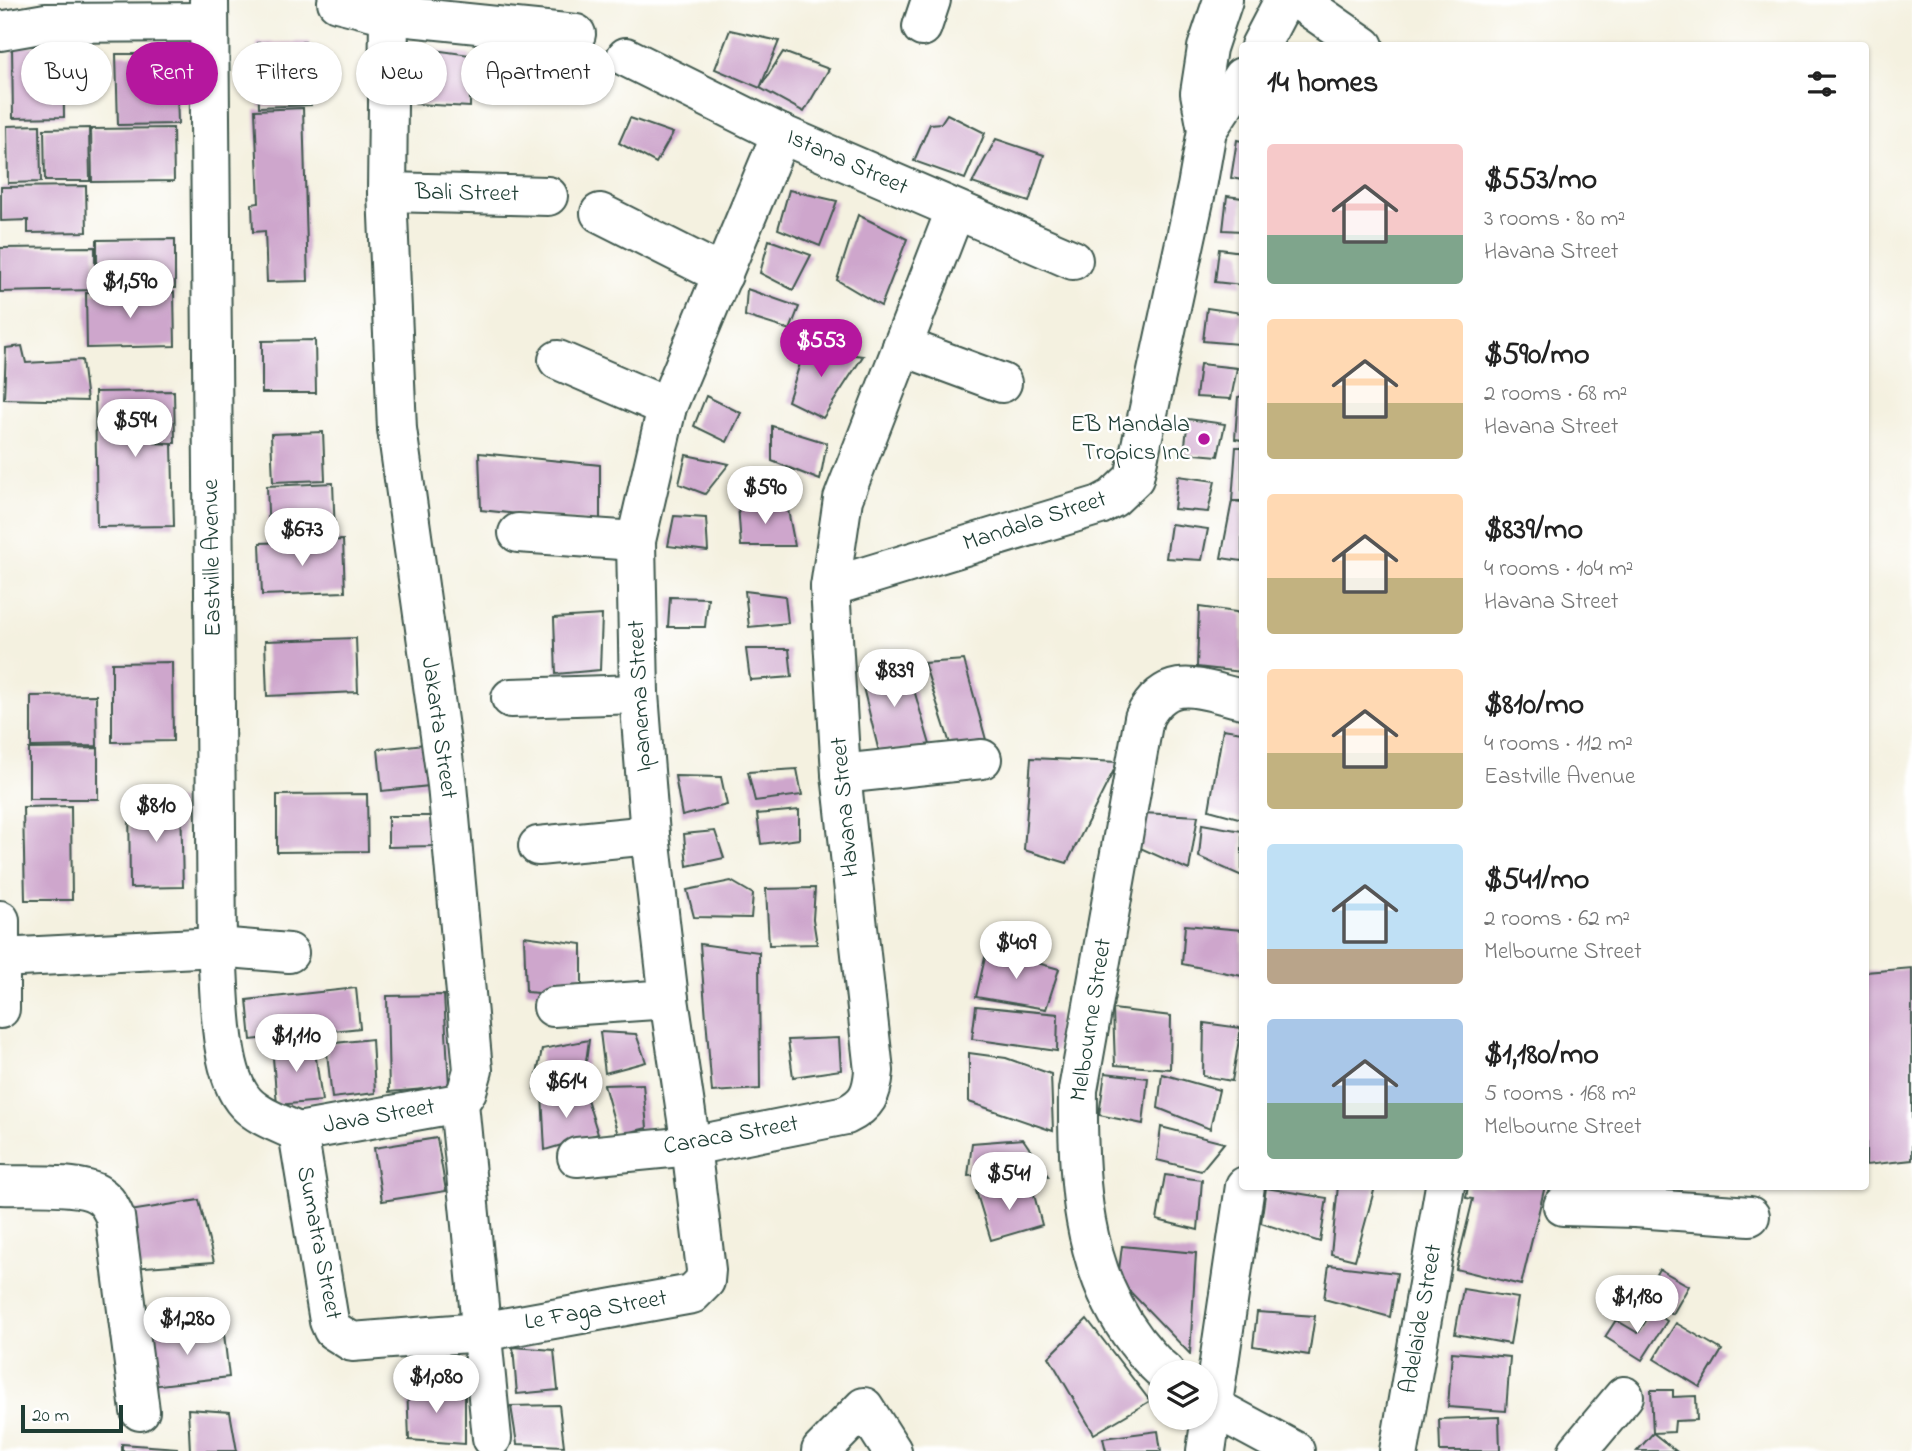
<!DOCTYPE html>
<html lang="en">
<head>
<meta charset="utf-8">
<style>
  body { margin:0; font-family:"Indie Flower",sans-serif; background:#f2f2f2; color:#222; height:100vh; display:flex; flex-direction:column; font-size:26px; white-space:nowrap }
  * { box-sizing:border-box; margin:0 }
  p { font-size:23px; color:#767676 }
  .icon { flex:none; width:38px; height:38px; fill:none; stroke:currentColor; stroke-width:2; stroke-linecap:round; stroke-linejoin:round }
  .map { position:relative; flex:1; overflow:hidden }
  .details { position:absolute; left:1239px; top:42px; width:630px; height:1148px; display:flex; flex-direction:column; background:#fff; border-radius:7px; box-shadow:0 2px 5px #0004 }
  .details>* { flex:none }
  .hud { position:absolute; left:21px; top:42px; width:665px; height:63px; display:flex; gap:14px }
  .buttons { position:absolute; left:1148px; top:1360px; display:grid; gap:14px }
  .buttons a { display:grid; place-items:center; width:70px; height:70px; border-radius:50%; background:#fff; box-shadow:0 2px 5px #0004; font-size:35px }
  .scale { position:absolute; left:21px; bottom:18px; width:102px; box-sizing:border-box; padding-left:7px; border:4px solid #1f3d34; border-top:0; font-size:19px; line-height:24px; white-space:nowrap; color:#1f3d34; -webkit-text-stroke:5px #fff; paint-order:stroke }
  .price { position:absolute; translate:-50% -60px; padding:0 16px; border-radius:24px; background:#fff; color:#222; font-size:23px; line-height:46px; filter:drop-shadow(0 2px 4px #0008) }
  .price::after { content:''; position:absolute; left:50%; top:42px; width:21px; height:16px; margin-left:-10px; background:inherit; clip-path:polygon(0 0,100% 0,50% 100%) }
  .price.selected { background:#b5179e; color:#fff }
  ul { padding:0; list-style:none }
  li { display:flex; align-items:center; gap:21px; height:175px; padding:0 28px }
  li span { display:grid; place-items:center; flex:none; width:196px; height:140px; border-radius:7px; color:#555 }
  li>.icon { margin-inline-start:auto }
  span .icon { width:84px; height:84px; fill:#fffc; stroke-width:1 }
  li b { font-size:30px }
  h2 { display:flex; justify-content:space-between; align-items:center; height:84px; padding:0 28px; font-size:30px }
  .chip { padding:0 24px; border-radius:32px; background:#fff; box-shadow:0 2px 5px #0004; font-size:24px; line-height:63px }
  .chip.selected { background:#b5179e; color:#fff }
  .map>svg:first-child { display:block }
  .building { fill:#cea6cc }
  .lines { fill:none; stroke-linecap:round; stroke-linejoin:round }
  .minor-casing { stroke:#3f584e; stroke-width:42 }
  .minor { stroke:#fff; stroke-width:38 }
  .poi-dot { fill:#b5179e; stroke:#fff; stroke-width:2.5 }
  .labels { text-anchor:middle; dominant-baseline:central; stroke-width:5; stroke-linejoin:round; paint-order:stroke }
  .street-label { font-size:24px; fill:#1f3d34; stroke:#fff }
  .poi-label { font-size:24px; fill:#1f3d34; stroke:#fff; text-anchor:end }
</style>
</head>
<body>
<div class="map">
<svg width="1912" height="1451" viewBox="0 0 1912 1451">
  <rect width="100%" height="100%" fill="#fff"/>
  <filter id="ink" filterUnits="userSpaceOnUse"><feTurbulence type="fractalNoise" baseFrequency=".0143" numOctaves="2"/><feDisplacementMap in="SourceGraphic" scale="14" xChannelSelector="R" yChannelSelector="G"/><feConvolveMatrix kernelMatrix="1 2 1 2 8 2 1 2 1" color-interpolation-filters="sRGB"/></filter>
  <filter id="wash" filterUnits="userSpaceOnUse"><feTurbulence type="fractalNoise" baseFrequency=".00686" numOctaves="4" result="noise"/><feDisplacementMap in="SourceGraphic" scale="28" xChannelSelector="R" yChannelSelector="G"/><feGaussianBlur stdDeviation="1.57" result="paint"/><feColorMatrix in="noise" values="0 0 0 0 0 0 0 0 0 0 0 0 0 0 0 0 0 1.4 0 .05"/><feComposite in="paint" operator="in"/></filter>
  <g filter="url(#wash)">
    <rect width="100%" height="100%" fill="#f4f1e0"/>
    <g id="blocks">
      <g class="building">
        <path d="M730,30L779,41L760,88L715,69Z"/>
        <path d="M309,42L311,105L259,107L257,43Z"/>
        <path d="M12,46H63L64,117L13,118Z"/>
        <path d="M413,47L470,55V107L415,104Z"/>
        <path d="M783,52L829,69L804,112L760,88Z"/>
        <path d="M116,54H176L178,124L118,125Z"/>
        <path d="M303,108L308,281L267,282L265,231L253,232L252,204L259,203L255,110Z"/>
        <path d="M947,114L985,133L965,179L914,161L930,124L941,123Z"/>
        <path d="M630,118L673,133L656,163L619,143Z"/>
        <path d="M40,125L41,182L8,183L7,126Z"/>
        <path d="M89,128L90,181H45L44,129Z"/>
        <path d="M173,128L174,181L92,182L91,129Z"/>
        <path d="M996,139L1044,155L1029,202L972,183Z"/>
        <path d="M1237,140L1242,141V180L1231,178Z"/>
        <path d="M86,186L87,232L28,233V220L1,221V187Z"/>
        <path d="M789,190L837,201L820,246L778,229Z"/>
        <path d="M1227,196L1242,198V231L1223,230Z"/>
        <path d="M858,215L907,239L881,306L837,280Z"/>
        <path d="M175,239V288L97,289V240Z"/>
        <path d="M769,240L811,255L793,290L760,273Z"/>
        <path d="M95,247V290L0,292V248Z"/>
        <path d="M1219,249L1242,252V285L1215,282Z"/>
        <path d="M747,289L799,307L790,330L745,316Z"/>
        <path d="M174,292L175,346L87,348L86,293Z"/>
        <path d="M1207,308L1242,313L1238,344L1203,341Z"/>
        <path d="M315,340L316,393H262V341Z"/>
        <path d="M22,346L26,363L82,360L87,401L4,399L6,348Z"/>
        <path d="M805,348L863,356L823,418L788,401Z"/>
        <path d="M1200,364L1237,368L1231,399L1196,397Z"/>
        <path d="M174,391L175,443H154L172,444L174,526L97,527L95,392Z"/>
        <path d="M706,396L741,413L727,442L694,426Z"/>
        <path d="M1242,396V440L1235,439L1238,397Z"/>
        <path d="M1188,419L1225,424L1218,456L1184,453Z"/>
        <path d="M772,426L827,443L820,480L772,461Z"/>
        <path d="M323,432L325,480L273,482L271,434Z"/>
        <path d="M1236,447H1242V501H1232L1242,502V561L1221,558L1232,501Z"/>
        <path d="M479,453L600,465V523L481,510Z"/>
        <path d="M686,455L729,464L705,494L679,484Z"/>
        <path d="M1178,476L1215,481L1208,512L1174,509Z"/>
        <path d="M333,483L335,535L269,538L267,486Z"/>
        <path d="M738,504L787,505L795,546H741Z"/>
        <path d="M674,516L706,518L708,551L668,546Z"/>
        <path d="M1171,524L1208,529L1202,560L1166,558Z"/>
        <path d="M343,540L345,592L262,595L260,543Z"/>
        <path d="M745,591L785,596L788,623L749,627Z"/>
        <path d="M670,597L708,598L705,627H668Z"/>
        <path d="M1199,607L1236,612L1242,615V672L1197,667Z"/>
        <path d="M602,615L600,670L556,674L554,618Z"/>
        <path d="M356,638L358,692L267,696L265,641Z"/>
        <path d="M746,649H789L792,677L750,680Z"/>
        <path d="M964,660L988,747L953,753L924,663Z"/>
        <path d="M172,662L173,741L112,742V663Z"/>
        <path d="M907,666L931,748L879,752L858,667Z"/>
        <path d="M96,695L97,746L31,747V696Z"/>
        <path d="M1223,729L1242,732V819L1209,810Z"/>
        <path d="M425,744L429,786L382,791L378,749Z"/>
        <path d="M98,748V799H29V749Z"/>
        <path d="M1031,758L1118,762L1067,863L1024,850Z"/>
        <path d="M797,769L802,795L755,801L748,772Z"/>
        <path d="M675,776L721,777L727,805L682,816Z"/>
        <path d="M367,794L368,851L277,852V795Z"/>
        <path d="M129,800H181L183,887L130,888Z"/>
        <path d="M71,806L72,900H25L23,807Z"/>
        <path d="M799,810V839L761,844L757,814Z"/>
        <path d="M1142,813L1198,816L1189,870L1138,847Z"/>
        <path d="M388,816H433V846L388,847Z"/>
        <path d="M1202,824L1242,831V876L1199,857Z"/>
        <path d="M715,831L724,858L687,866L684,834Z"/>
        <path d="M731,881L753,894L751,918L694,917L687,890Z"/>
        <path d="M815,888L813,919L817,944L769,945L766,889Z"/>
        <path d="M1185,925L1242,930V976L1182,964Z"/>
        <path d="M524,936L582,944V996L526,992Z"/>
        <path d="M700,944L759,952L760,1089L712,1092Z"/>
        <path d="M987,949L1059,969L1046,1009L976,997Z"/>
        <path d="M1912,968V1160L1866,1165V972Z"/>
        <path d="M356,988L360,1028L251,1040L247,1000Z"/>
        <path d="M444,995L449,1087L389,1092L387,996Z"/>
        <path d="M976,1006L1058,1014L1057,1051L972,1039Z"/>
        <path d="M1113,1009L1171,1016L1170,1069L1115,1065Z"/>
        <path d="M1204,1023L1241,1028L1232,1081L1203,1076Z"/>
        <path d="M600,1032L636,1034L646,1062L605,1073Z"/>
        <path d="M839,1038L841,1070L793,1077L788,1040Z"/>
        <path d="M372,1039L375,1093L332,1098L326,1044Z"/>
        <path d="M589,1040L584,1076L534,1089L542,1049Z"/>
        <path d="M314,1044L322,1101L277,1105L272,1046Z"/>
        <path d="M969,1053L1006,1058L1051,1074L1053,1131L969,1102Z"/>
        <path d="M1105,1073L1148,1078L1143,1124L1099,1115Z"/>
        <path d="M1162,1074L1219,1090L1210,1129L1158,1108Z"/>
        <path d="M643,1084L647,1128L618,1135L604,1085Z"/>
        <path d="M542,1094L586,1096L598,1134L545,1150Z"/>
        <path d="M1161,1127L1224,1143L1201,1171L1157,1160Z"/>
        <path d="M437,1138L446,1191L382,1201L374,1148Z"/>
        <path d="M1023,1139L1048,1176L1002,1174L968,1176L972,1143Z"/>
        <path d="M1165,1175L1202,1180L1198,1230L1157,1220Z"/>
        <path d="M1338,1186L1375,1187L1355,1260L1331,1254Z"/>
        <path d="M1468,1186H1545L1521,1285L1456,1269L1473,1199L1466,1198Z"/>
        <path d="M1266,1188L1327,1198L1320,1242L1261,1223Z"/>
        <path d="M976,1191H1033L1042,1225L991,1240Z"/>
        <path d="M199,1200L214,1262L132,1268L130,1211Z"/>
        <path d="M1122,1246L1196,1253L1190,1354L1118,1279Z"/>
        <path d="M1329,1265L1397,1273L1390,1317L1324,1299Z"/>
        <path d="M1659,1269L1689,1286L1673,1314L1643,1297Z"/>
        <path d="M1463,1289L1518,1298L1510,1344L1455,1334Z"/>
        <path d="M1652,1311L1667,1321L1642,1360L1605,1337L1616,1320L1638,1333Z"/>
        <path d="M1257,1312L1315,1316L1309,1355L1253,1346Z"/>
        <path d="M1087,1319L1150,1401L1094,1434L1049,1357Z"/>
        <path d="M1676,1323L1722,1350L1700,1387L1654,1359Z"/>
        <path d="M149,1330L224,1334L229,1377L151,1386Z"/>
        <path d="M513,1347L554,1350L558,1390L517,1394Z"/>
        <path d="M1452,1352L1510,1357L1506,1411L1448,1407Z"/>
        <path d="M407,1384L465,1392V1444L409,1440Z"/>
        <path d="M1651,1390H1673V1397L1696,1396L1697,1420L1675,1421L1674,1432L1653,1433Z"/>
        <path d="M559,1405L564,1446L517,1444L511,1406Z"/>
        <path d="M188,1409L230,1412L237,1451H190Z"/>
        <path d="M1499,1417L1500,1451H1440L1439,1419Z"/>
        <path d="M1158,1431L1161,1451H1106L1103,1438Z"/>
        <path d="M1653,1433L1676,1451H1637Z"/>
        <path d="M122,1444L177,1448V1451H122Z"/>
      </g>
    </g>
  </g>
  <g filter="url(#ink)">
    <use href="#blocks" fill-opacity="0" stroke="#3f584e" stroke-width="2"/>
    <g class="lines">
      <defs>
        <g id="minor">
          <path d="M209,0L217,947C220,988 218,1074 246,1103C259,1117 281,1124 298,1132"/>
          <path d="M1298,0L1364,46"/>
          <path d="M337,2L389,15L576,34"/>
          <path d="M389,15L387,192L397,429L447,785L473,1070L467,1091L459,1103L492,1438"/>
          <path d="M922,27L931,0"/>
          <path d="M0,31L46,23L208,22"/>
          <path d="M1260,46L1284,0"/>
          <path d="M626,57L781,134L1073,260"/>
          <path d="M1207,130L1242,77"/>
          <path d="M387,192L548,196"/>
          <path d="M600,213L723,275"/>
          <path d="M902,346L1002,383"/>
          <path d="M558,360L667,407"/>
          <path d="M518,533L636,541"/>
          <path d="M830,587L1100,505L1113,498L1134,478L1197,187L1207,130L1200,93L1207,48L1223,0"/>
          <path d="M511,698L639,694"/>
          <path d="M841,774L982,759"/>
          <path d="M538,846L650,835"/>
          <path d="M0,920V1009"/>
          <path d="M0,958L217,947L289,953"/>
          <path d="M553,1007L669,999"/>
          <path d="M298,1132L329,1321L333,1330L352,1342L481,1332L692,1294L705,1281L706,1270L691,1146L669,999L650,835L639,694L636,541L667,407L781,134"/>
          <path d="M298,1132L459,1103"/>
          <path d="M577,1157L691,1146L846,1115C867,1105 872,1094 874,1071L841,774L830,587L843,499L955,211"/>
          <path d="M0,1185C24,1186 81,1182 99,1195C107,1200 111,1208 115,1217L140,1411"/>
          <path d="M1563,1206L1635,1208L1638,1186"/>
          <path d="M1635,1208L1750,1216"/>
          <path d="M1165,1372C1153,1363 1145,1352 1136,1341C1081,1270 1077,1176 1078,1090L1144,718C1168,671 1201,690 1242,699"/>
          <path d="M1206,1403L1295,1451"/>
          <path d="M821,1451L864,1407L892,1451"/>
          <path d="M1206,1451L1245,1186"/>
          <path d="M1399,1451L1445,1186"/>
          <path d="M1578,1451L1624,1396"/>
        </g>
      </defs>
      <use href="#minor" class="minor-casing"/>
      <use href="#minor" class="minor"/>
    </g>
  </g>
  <circle class="poi-dot" cx="1204" cy="439" r="7"/>
  <g class="labels">
    <g class="street-label">
      <text transform="translate(847 163) rotate(24)">Istana Street</text>
      <text transform="translate(467 194) rotate(1)">Bali Street</text>
      <text transform="translate(1035 522) rotate(-18)">Mandala Street</text>
      <text transform="translate(213 558) rotate(-91)">Eastville Avenue</text>
      <text transform="translate(641 696) rotate(-93)">Ipanema Street</text>
      <text transform="translate(438 728) rotate(82)">Jakarta Street</text>
      <text transform="translate(846 807) rotate(-95)">Havana Street</text>
      <text transform="translate(1092 1020) rotate(-81)">Melbourne Street</text>
      <text transform="translate(379 1117) rotate(-10)">Java Street</text>
      <text transform="translate(731 1136) rotate(-10)">Caraca Street</text>
      <text transform="translate(318 1243) rotate(79)">Sumatra Street</text>
      <text transform="translate(596 1311) rotate(-10)">Le Faga Street</text>
      <text transform="translate(1422 1319) rotate(-80)">Adelaide Street</text>
    </g>
    <g class="poi-label">
      <text x="1190" y="425">EB Mandala<tspan x="1190" dy="28">Tropics Inc</tspan></text>
    </g>
  </g>
</svg>
<div class="buttons">
<a><svg class="icon" aria-label="layers" viewBox="0 0 24 24"><path d="M12 4l9 5-9 5-9-5zM3 14l9 5 9-5"/></svg></a>
</div>
<div class="scale">20 m</div>
<b class="price" style="left:130px;top:320px">$1,590</b>
<b class="price selected" style="left:821px;top:379px">$553</b>
<b class="price" style="left:135px;top:459px">$594</b>
<b class="price" style="left:765px;top:526px">$590</b>
<b class="price" style="left:302px;top:568px">$673</b>
<b class="price" style="left:894px;top:709px">$839</b>
<b class="price" style="left:156px;top:844px">$810</b>
<b class="price" style="left:1016px;top:981px">$409</b>
<b class="price" style="left:296px;top:1074px">$1,110</b>
<b class="price" style="left:566px;top:1120px">$614</b>
<b class="price" style="left:1009px;top:1212px">$541</b>
<b class="price" style="left:1637px;top:1335px">$1,180</b>
<b class="price" style="left:187px;top:1357px">$1,280</b>
<b class="price" style="left:436px;top:1415px">$1,080</b>
<div class="hud">
<a class="chip">Buy</a>
<a class="chip selected">Rent</a>
<a class="chip">Filters</a>
<a class="chip">New</a>
<a class="chip">Apartment</a>
</div>
<section class="details">
<h2>14 homes<svg class="icon" aria-label="filters" viewBox="0 0 24 24"><path d="M4 7h16M4 17h16"/><circle cx="9" cy="7" r="2"/><circle cx="15" cy="17" r="2"/></svg></h2>
<ul>
<li><span style="background:linear-gradient(#f6c9c9 65%,#7fa58c 0)"><svg class="icon" aria-label="home" viewBox="0 0 24 24"><path d="M3 11l9-7 9 7M6 9v11h12V9"/></svg></span><div><b>$553/mo</b><p>3 rooms · 80 m²</p><p>Havana Street</p></div></li>
<li><span style="background:linear-gradient(#ffd9b3 60%,#c2b280 0)"><svg class="icon" aria-label="home" viewBox="0 0 24 24"><path d="M3 11l9-7 9 7M6 9v11h12V9"/></svg></span><div><b>$590/mo</b><p>2 rooms · 68 m²</p><p>Havana Street</p></div></li>
<li><span style="background:linear-gradient(#ffd9b3 60%,#c2b280 0)"><svg class="icon" aria-label="home" viewBox="0 0 24 24"><path d="M3 11l9-7 9 7M6 9v11h12V9"/></svg></span><div><b>$839/mo</b><p>4 rooms · 104 m²</p><p>Havana Street</p></div></li>
<li><span style="background:linear-gradient(#ffd9b3 60%,#c2b280 0)"><svg class="icon" aria-label="home" viewBox="0 0 24 24"><path d="M3 11l9-7 9 7M6 9v11h12V9"/></svg></span><div><b>$810/mo</b><p>4 rooms · 112 m²</p><p>Eastville Avenue</p></div></li>
<li><span style="background:linear-gradient(#bfe0f5 75%,#b9a48a 0)"><svg class="icon" aria-label="home" viewBox="0 0 24 24"><path d="M3 11l9-7 9 7M6 9v11h12V9"/></svg></span><div><b>$541/mo</b><p>2 rooms · 62 m²</p><p>Melbourne Street</p></div></li>
<li><span style="background:linear-gradient(#a9c7e8 60%,#7fa58c 0)"><svg class="icon" aria-label="home" viewBox="0 0 24 24"><path d="M3 11l9-7 9 7M6 9v11h12V9"/></svg></span><div><b>$1,180/mo</b><p>5 rooms · 168 m²</p><p>Melbourne Street</p></div></li>
</ul>
</section>
</div>
</body>
</html>
